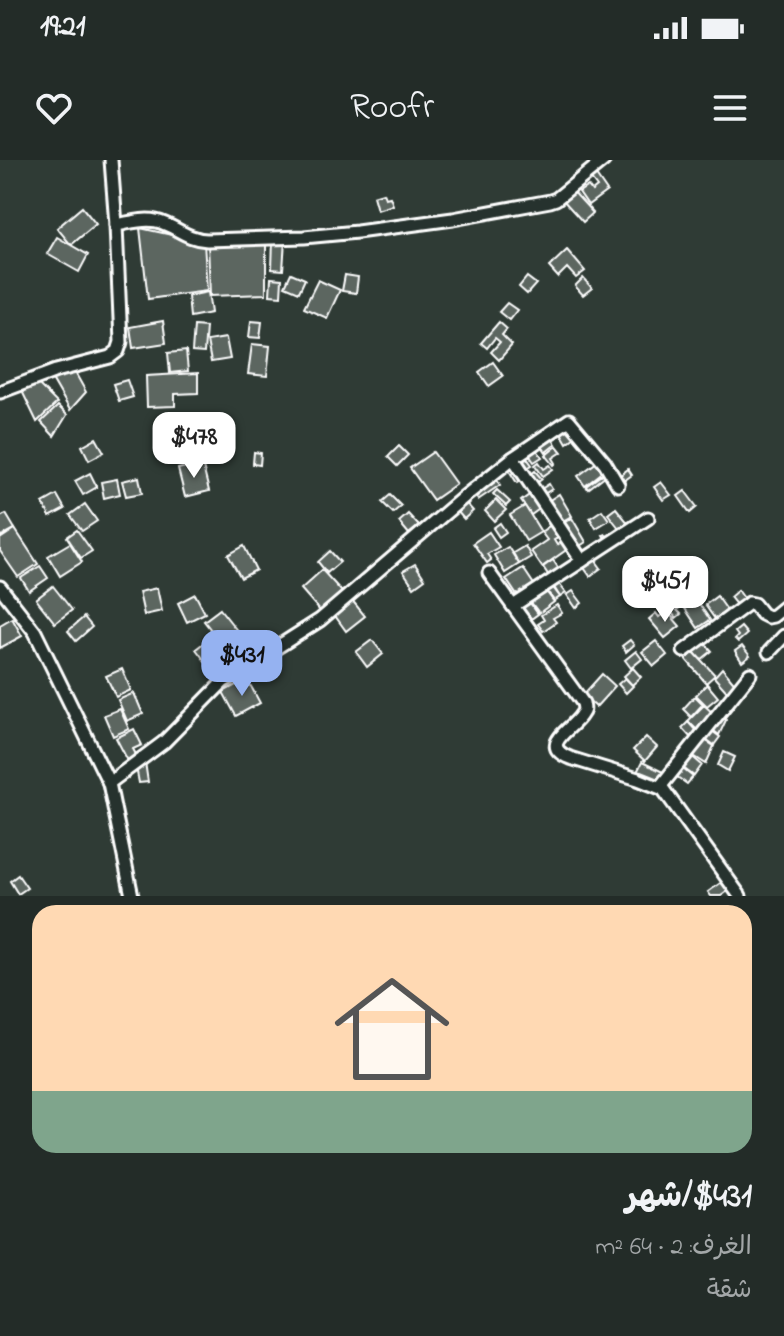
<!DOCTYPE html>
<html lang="ar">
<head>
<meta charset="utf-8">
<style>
  body { margin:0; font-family:"Indie Flower","Playpen Sans Arabic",sans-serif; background:#2b3430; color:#f1f3f6; direction:rtl; height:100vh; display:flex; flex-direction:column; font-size:30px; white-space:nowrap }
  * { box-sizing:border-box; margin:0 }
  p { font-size:26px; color:#a3a7a8 }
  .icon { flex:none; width:44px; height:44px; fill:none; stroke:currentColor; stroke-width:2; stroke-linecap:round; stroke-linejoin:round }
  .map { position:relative; height:736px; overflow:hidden; direction:ltr }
  .sheet { display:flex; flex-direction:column; background:#232c28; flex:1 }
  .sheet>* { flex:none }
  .price { position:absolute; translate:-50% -68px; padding:0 18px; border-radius:16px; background:#fff; color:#222; font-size:26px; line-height:52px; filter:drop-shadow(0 2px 4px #0008) }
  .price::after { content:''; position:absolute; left:50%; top:48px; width:24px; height:18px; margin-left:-12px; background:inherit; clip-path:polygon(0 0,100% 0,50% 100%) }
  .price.selected { background:#95b2f1; color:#111 }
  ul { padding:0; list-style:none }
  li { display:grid; align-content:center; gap:16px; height:424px; padding:0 32px }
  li+li { border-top:2px solid #404845 }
  li span { display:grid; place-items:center; height:248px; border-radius:24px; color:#555 }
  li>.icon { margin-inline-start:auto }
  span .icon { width:144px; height:144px; fill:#fffc; stroke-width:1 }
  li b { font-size:34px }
  .status { display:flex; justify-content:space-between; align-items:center; height:56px; padding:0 40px; background:#232c28; direction:ltr }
  .status svg { height:22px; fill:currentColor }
  header { display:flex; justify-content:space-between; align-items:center; height:104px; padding:0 32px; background:#232c28; font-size:36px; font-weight:600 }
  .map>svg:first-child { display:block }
  .building { fill:#5b6661; stroke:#fff; stroke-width:2 }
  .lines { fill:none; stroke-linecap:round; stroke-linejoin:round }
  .minor-casing { stroke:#fff; stroke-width:17 }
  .minor { stroke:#26332d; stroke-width:11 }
</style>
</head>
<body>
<div class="status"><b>19:21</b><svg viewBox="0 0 49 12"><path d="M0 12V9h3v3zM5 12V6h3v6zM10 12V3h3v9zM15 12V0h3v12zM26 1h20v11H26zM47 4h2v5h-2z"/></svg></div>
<header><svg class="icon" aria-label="menu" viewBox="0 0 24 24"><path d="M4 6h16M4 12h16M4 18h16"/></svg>Roofr<svg class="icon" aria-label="heart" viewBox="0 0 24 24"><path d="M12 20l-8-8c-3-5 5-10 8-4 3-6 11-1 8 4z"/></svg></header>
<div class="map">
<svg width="784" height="736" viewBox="0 0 784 736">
  <rect width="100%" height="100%" fill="#2f3b35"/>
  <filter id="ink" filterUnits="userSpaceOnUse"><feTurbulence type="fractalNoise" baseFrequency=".0125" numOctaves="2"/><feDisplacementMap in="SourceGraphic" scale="16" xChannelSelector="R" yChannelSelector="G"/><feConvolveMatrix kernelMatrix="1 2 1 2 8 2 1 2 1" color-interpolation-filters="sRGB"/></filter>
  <g filter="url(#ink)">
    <g class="building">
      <path d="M596,15L607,31L588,45L579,32L588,26L592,31L597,27L591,19Z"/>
      <path d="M572,30L593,53L583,62L562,39Z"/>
      <path d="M383,33L385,38L390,37L393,45L377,50L373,36Z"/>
      <path d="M82,47L96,64L71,85L57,68Z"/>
      <path d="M140,68L204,82L207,131L148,139Z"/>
      <path d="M57,77L88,95L79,112L47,94Z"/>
      <path d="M273,80H285L283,110L272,109Z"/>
      <path d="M266,81V134L210,136L208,83Z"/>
      <path d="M567,90L585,111L576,118L567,108L558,117L549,107Z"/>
      <path d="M291,113L305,119L299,132L285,126Z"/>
      <path d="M345,115L358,117L356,133L342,131Z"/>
      <path d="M527,117L536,124L527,134L519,127Z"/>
      <path d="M271,118L282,119L281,136L270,135Z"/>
      <path d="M583,118L592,128L583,135L575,126Z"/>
      <path d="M318,120L340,130L327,158L304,148Z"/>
      <path d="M208,132L211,153L190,157L188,136Z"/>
      <path d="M507,143L517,150L509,160L499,152Z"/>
      <path d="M163,161L166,183L133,188L130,167Z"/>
      <path d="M251,161L262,162L260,178L249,177Z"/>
      <path d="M499,162L507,169L502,175L512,185L499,200L491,192L500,182L495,178L487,188L481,183Z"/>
      <path d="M194,166L206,167L204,193L192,192Z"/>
      <path d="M226,178L230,199L211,202L207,181Z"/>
      <path d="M252,184L270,186L267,216L248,214Z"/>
      <path d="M186,191L188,211L170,213L168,193Z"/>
      <path d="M493,202L503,216L489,226L479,212Z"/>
      <path d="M72,207L86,232L70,250L52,219Z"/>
      <path d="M198,213V233L175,234V246L147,247L146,216Z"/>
      <path d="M127,220L133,237L119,241L113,224Z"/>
      <path d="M37,223L57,243L37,262L20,227Z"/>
      <path d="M58,246L67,255L54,276L41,262Z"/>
      <path d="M566,266L575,277L567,283L560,271Z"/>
      <path d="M550,276L556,284L546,292L540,283Z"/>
      <path d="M96,278L104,292L89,300L82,286Z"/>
      <path d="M399,286L408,295L397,306L388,297Z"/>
      <path d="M557,286L562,292L553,298L556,303L554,305L546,295Z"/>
      <path d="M535,287L542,297L534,302L527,292Z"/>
      <path d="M254,292L261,293L260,305L253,304Z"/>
      <path d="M433,292L456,324L433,340L410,308Z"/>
      <path d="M524,294L532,305L524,310L517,299Z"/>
      <path d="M539,302L544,309L550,305L553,309L543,316L535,305Z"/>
      <path d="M597,302L604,311L585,326L578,316Z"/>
      <path d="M202,303L209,331L185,337L178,309Z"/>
      <path d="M515,304L524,319L517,323L508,309Z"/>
      <path d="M628,309L632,315L621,323L617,318Z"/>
      <path d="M535,311L542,319L535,324L529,316Z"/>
      <path d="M90,313L97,327L83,335L75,321Z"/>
      <path d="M604,313L606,315L588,329L586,326Z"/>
      <path d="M139,317L142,333L126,336L122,321Z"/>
      <path d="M117,319L120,334L104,338L101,322Z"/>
      <path d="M497,320L500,325L478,340L475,336Z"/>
      <path d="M661,322L671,335L663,340L654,327Z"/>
      <path d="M549,324L552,329L541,336L538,331Z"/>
      <path d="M497,330L510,342L506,346L493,334Z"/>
      <path d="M685,331L697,347L690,353L678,336Z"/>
      <path d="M532,333L542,347L531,355L521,341Z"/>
      <path d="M559,334L572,356L561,362L548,341Z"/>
      <path d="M57,335L65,349L50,357L43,343Z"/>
      <path d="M390,335L401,346L393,353L382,342Z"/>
      <path d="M496,340L506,350L494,361L485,351Z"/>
      <path d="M465,342L473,351L464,359L456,350Z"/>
      <path d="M85,344L97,361L82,371L70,355Z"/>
      <path d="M525,346L541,372L526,381L510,355Z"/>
      <path d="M616,348L629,364L607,381L603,375L605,374L608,377L619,368L608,354Z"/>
      <path d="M602,350L609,360L596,368L590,358Z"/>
      <path d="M6,354L15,369L0,377V357Z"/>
      <path d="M408,354L419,366L409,374L399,362Z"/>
      <path d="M572,358L586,382L575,389L561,364Z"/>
      <path d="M500,363L506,372L499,377L493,368Z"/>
      <path d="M552,364L561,376L554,380L557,385L563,381L569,388L542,407L531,391L547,380L541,372Z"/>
      <path d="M15,369L38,404L18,417L0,391V379Z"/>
      <path d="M77,370L92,391L81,398L67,377Z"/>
      <path d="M489,372L499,387L487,394L491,400L487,403L473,383Z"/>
      <path d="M70,383L82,402L60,416L48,396Z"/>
      <path d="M244,386L256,410L241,418L228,395Z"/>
      <path d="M525,386L531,397L519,404L513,393Z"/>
      <path d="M508,387L519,404L505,413L494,395Z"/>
      <path d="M330,391L340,402L327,413L318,402Z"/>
      <path d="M593,397L601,408L590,416L582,405Z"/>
      <path d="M553,400L559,409L554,411L556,415L551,419L543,407Z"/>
      <path d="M415,404L425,419L414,427L403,411Z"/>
      <path d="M40,406L48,418L29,431L21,418Z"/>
      <path d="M523,408L535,426L518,437L506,419Z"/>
      <path d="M322,410L343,433L321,452L301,429Z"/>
      <path d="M557,421L566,433L560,437L552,424Z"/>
      <path d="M551,425L560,437L554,441L546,429Z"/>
      <path d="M53,426L72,450L55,463L36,439Z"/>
      <path d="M157,428L162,451L144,455L139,432Z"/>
      <path d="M545,430L554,442L539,453L530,441Z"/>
      <path d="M738,430L746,441L738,447L730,437Z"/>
      <path d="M573,431L582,443L576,448L567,435Z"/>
      <path d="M195,434L205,453L187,462L178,443Z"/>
      <path d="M683,434L688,441L677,450L681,454L676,458L667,447Z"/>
      <path d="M717,436L727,450L715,459L705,445Z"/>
      <path d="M351,439L365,456L346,471L333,453Z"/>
      <path d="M696,439L710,460L698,468L684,447Z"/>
      <path d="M530,443L538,454L531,459L522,447Z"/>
      <path d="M557,445L562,453L553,458L556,462L543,471L538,464L544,460L541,455Z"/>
      <path d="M220,449L246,482L230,494L204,461Z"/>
      <path d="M667,451L680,466L665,478L649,459L656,453L659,457Z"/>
      <path d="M84,457L92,467L76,481L68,471Z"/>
      <path d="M12,458L22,476L0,488V465Z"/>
      <path d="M741,467L747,474L738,482L735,479L738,476L735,472Z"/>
      <path d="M211,477L237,510L221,522L196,489Z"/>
      <path d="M372,480L383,494L367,507L356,492Z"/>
      <path d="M630,480L634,485L626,492L622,486Z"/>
      <path d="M656,481L667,495L654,506L642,492Z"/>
      <path d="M704,482L712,491L701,500L693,491Z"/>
      <path d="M742,486L750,496L742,502L735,491Z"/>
      <path d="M692,490L715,515L706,523L684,497Z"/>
      <path d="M636,491L642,499L631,508L625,500Z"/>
      <path d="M633,508L641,517L632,525L624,516Z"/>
      <path d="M722,508L737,526L729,534L714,517Z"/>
      <path d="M122,509L131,530L116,537L106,516Z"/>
      <path d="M602,514L615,526L596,547L583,535Z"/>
      <path d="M625,518L633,526L626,533L618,524Z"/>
      <path d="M247,519L260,543L236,556L223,532Z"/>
      <path d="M707,524L718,537L707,546L696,535Z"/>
      <path d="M134,533L143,554L127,561L118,540Z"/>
      <path d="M695,536L703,544L691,557L683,549Z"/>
      <path d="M704,545L714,554L698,571L688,561Z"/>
      <path d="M120,549L129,569L113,576L104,555Z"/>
      <path d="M719,554L726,560L719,575L709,567Z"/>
      <path d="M688,562L697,572L691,578L682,568Z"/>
      <path d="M708,568L720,577L714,585L702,576Z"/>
      <path d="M134,569L142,585L133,589L138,598L129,603L116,578Z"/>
      <path d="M646,577L657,587L645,601L633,590Z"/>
      <path d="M700,577L714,586L706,604L689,593Z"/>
      <path d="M724,592L735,597L728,611L718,605Z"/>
      <path d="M688,593L702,605L694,616L679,605Z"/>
      <path d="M145,602L148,622L139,623L136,607Z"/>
      <path d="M642,602L663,612L658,622L637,612Z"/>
      <path d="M679,606L693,617L687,624L673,614Z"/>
      <path d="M18,715L27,728L18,734L10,721Z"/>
      <path d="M722,722L728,731L721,736H711L708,732Z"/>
    </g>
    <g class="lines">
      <defs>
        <g id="minor">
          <path d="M111,0L116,65"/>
          <path d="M0,232L56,211L110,197L118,191L121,182L116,65C129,63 143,58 156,61C175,65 185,79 207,80L304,77L357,72L453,59L550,41L556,39L604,0"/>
          <path d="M513,298L582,401"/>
          <path d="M489,413L583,543C584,549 585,550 581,555C573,569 537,585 570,598L638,619L663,629L740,736"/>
          <path d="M0,427L35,472L109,623L132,736"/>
          <path d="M513,446L648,358"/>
          <path d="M684,491L749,443L754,444L762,454L768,457L773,456L784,447"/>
          <path d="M769,492L784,476"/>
          <path d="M109,623L164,582L224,521L320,460L464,337L513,298L569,260L605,303L618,325"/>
          <path d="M660,627L750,514"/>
        </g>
      </defs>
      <use href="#minor" class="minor-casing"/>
      <use href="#minor" class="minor"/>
    </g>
  </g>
</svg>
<b class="price" style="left:194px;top:320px">$478</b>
<b class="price" style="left:665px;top:464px">$451</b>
<b class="price selected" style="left:242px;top:538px">$431</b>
</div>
<section class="sheet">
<ul>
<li><span style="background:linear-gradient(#ffd9b3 75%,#7fa58c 0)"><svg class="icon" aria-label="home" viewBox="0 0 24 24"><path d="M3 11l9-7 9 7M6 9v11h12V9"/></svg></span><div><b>$431/شهر</b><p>الغرف: 2 · 64 m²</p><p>شقة</p></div></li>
</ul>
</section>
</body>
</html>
